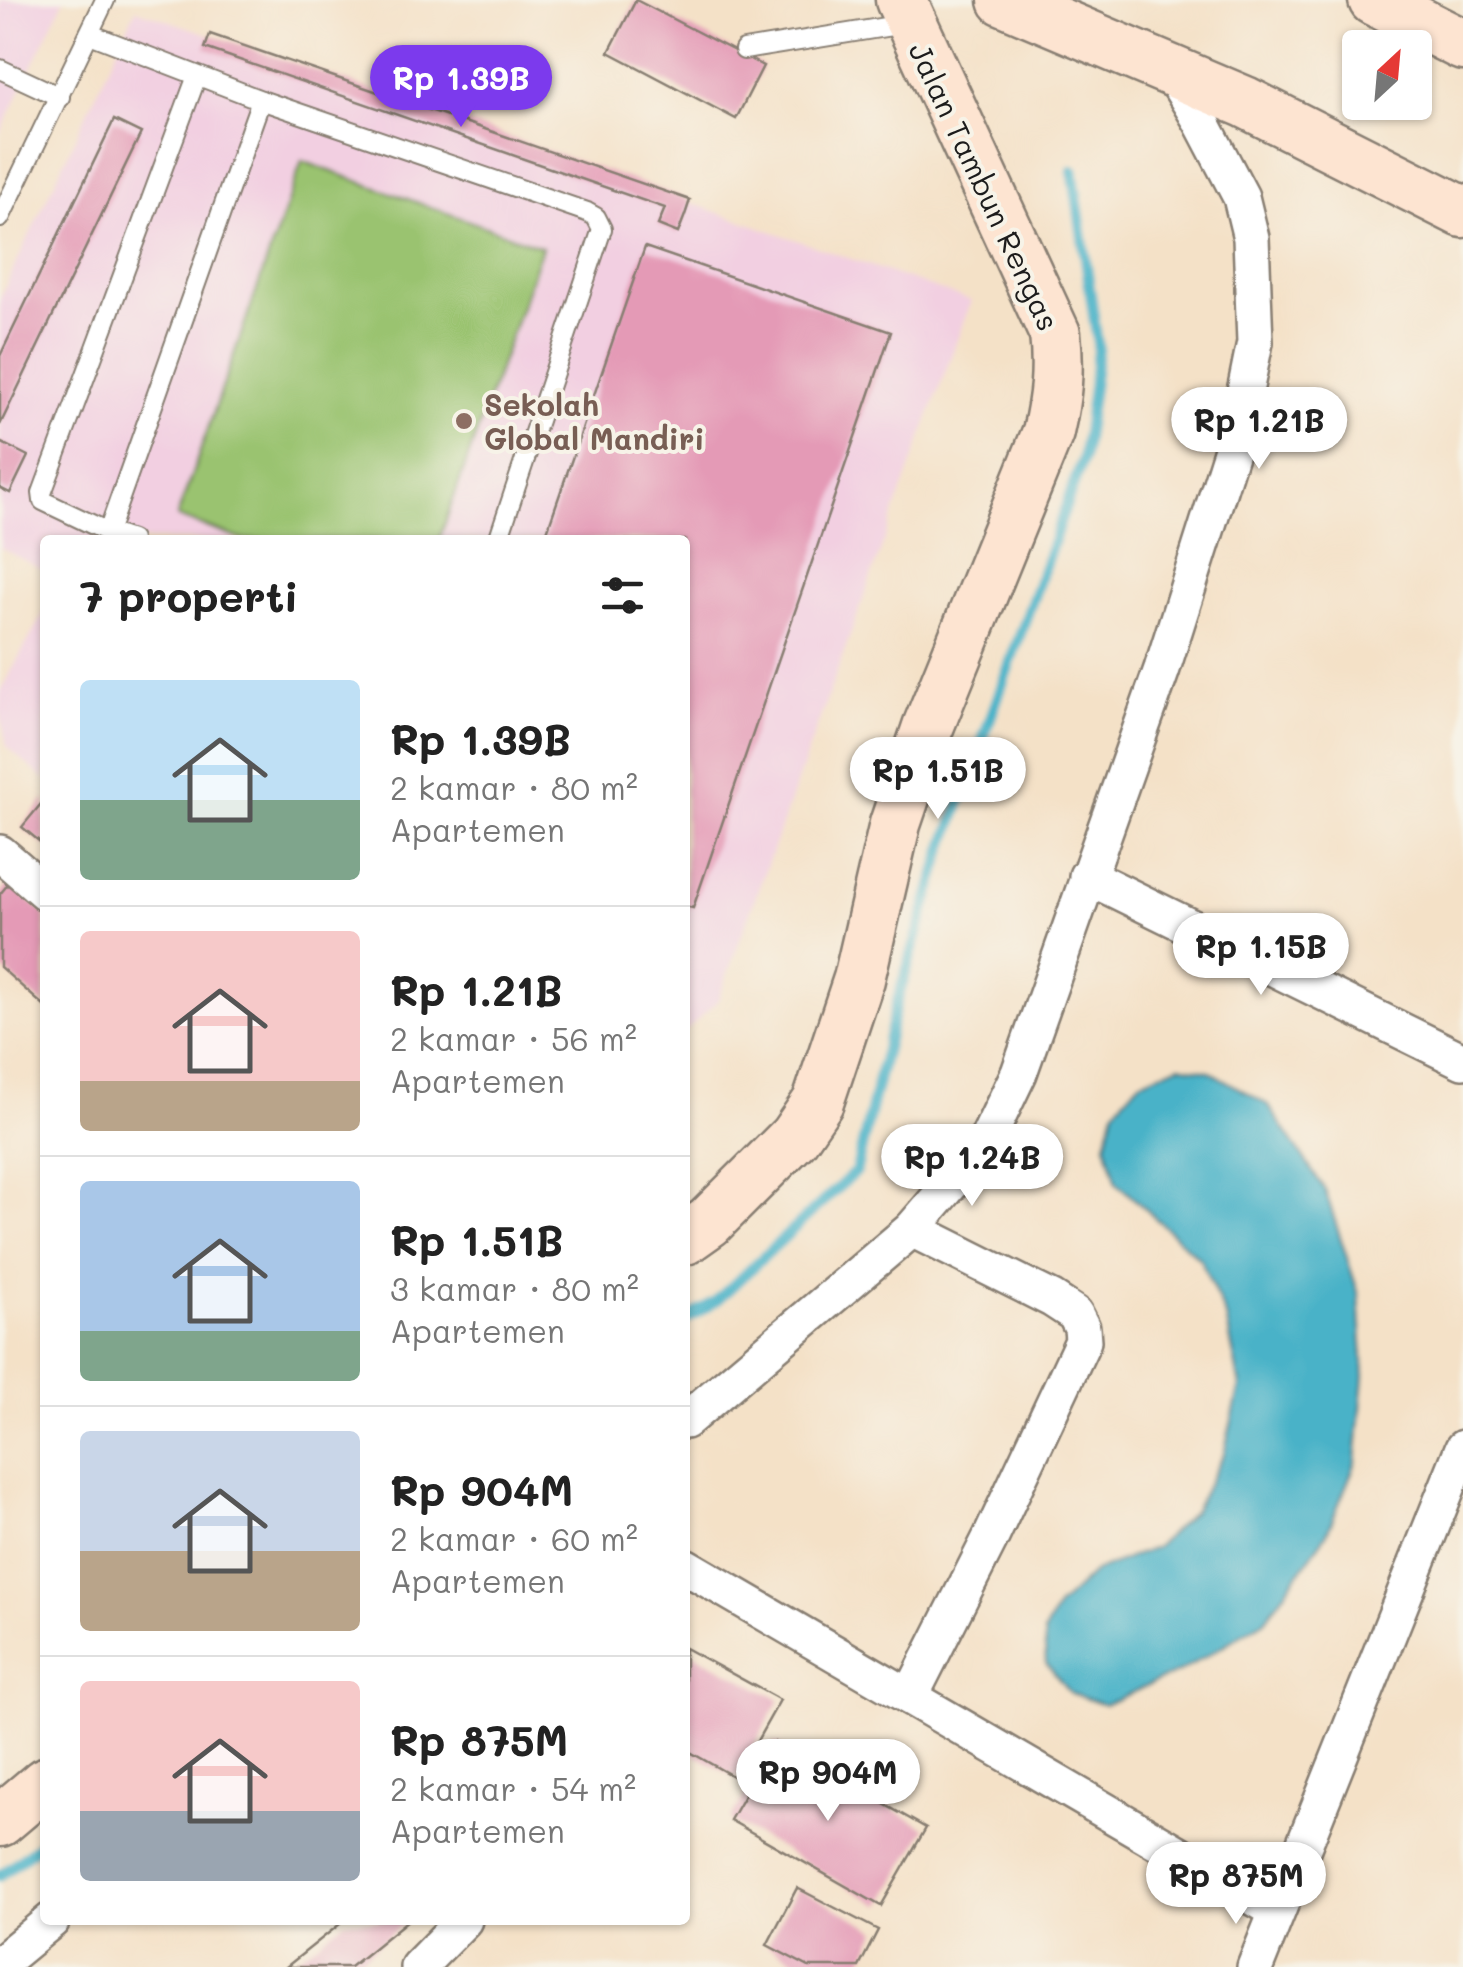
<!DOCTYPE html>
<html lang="id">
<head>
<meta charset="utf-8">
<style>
  body { margin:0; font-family:Mali,sans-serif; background:#f2f2f2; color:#222; height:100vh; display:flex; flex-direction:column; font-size:38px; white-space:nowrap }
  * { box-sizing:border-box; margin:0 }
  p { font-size:32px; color:#767676 }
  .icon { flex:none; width:55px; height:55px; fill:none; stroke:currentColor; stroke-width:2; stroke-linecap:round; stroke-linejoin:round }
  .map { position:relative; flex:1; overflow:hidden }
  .drawer { position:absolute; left:40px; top:535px; width:650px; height:1390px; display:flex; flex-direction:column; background:#fff; border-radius:10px; box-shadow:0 2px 8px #0004 }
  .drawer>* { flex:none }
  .needle { width:65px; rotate:26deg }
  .tools { position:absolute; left:1342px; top:30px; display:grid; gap:20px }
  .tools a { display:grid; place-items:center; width:90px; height:90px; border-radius:10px; background:#fff; box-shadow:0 2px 8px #0004; font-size:50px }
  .price { position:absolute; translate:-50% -85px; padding:0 22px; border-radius:35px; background:#fff; color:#222; font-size:32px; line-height:65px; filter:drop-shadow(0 2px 5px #0008) }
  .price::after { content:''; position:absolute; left:50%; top:60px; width:30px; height:22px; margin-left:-15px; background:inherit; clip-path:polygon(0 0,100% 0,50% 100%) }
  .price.selected { background:#7c3aed; color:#fff }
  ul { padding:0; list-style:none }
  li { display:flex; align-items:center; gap:30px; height:250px; padding:0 40px }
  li+li { border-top:2px solid #e0e0e0 }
  li span { display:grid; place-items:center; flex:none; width:280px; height:200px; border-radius:10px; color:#555 }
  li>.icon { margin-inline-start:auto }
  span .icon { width:120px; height:120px; fill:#fffc; stroke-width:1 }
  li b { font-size:42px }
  h2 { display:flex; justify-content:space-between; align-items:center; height:120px; padding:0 40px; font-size:42px }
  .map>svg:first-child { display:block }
  .built { fill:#f2cfe1 }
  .green { fill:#9ac36f; stroke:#5b7046; stroke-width:2.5 }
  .water { fill:#4ab2c8; stroke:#336772; stroke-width:2.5 }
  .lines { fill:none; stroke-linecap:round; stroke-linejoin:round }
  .stream { stroke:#4ab2c8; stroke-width:11 }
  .building { fill:#e49ab6 }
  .lane-casing { stroke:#887e72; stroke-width:22 }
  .street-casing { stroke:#887e72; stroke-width:40 }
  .secondary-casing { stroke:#887e72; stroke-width:55 }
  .lane { stroke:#fff; stroke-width:18 }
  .street { stroke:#fff; stroke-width:35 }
  .secondary { stroke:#fde4d1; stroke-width:50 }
  .education-dot { fill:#8d6e63; stroke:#f7f3e8; stroke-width:4 }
  .labels { text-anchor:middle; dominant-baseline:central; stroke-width:8; stroke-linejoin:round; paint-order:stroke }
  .street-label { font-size:30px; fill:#1c1c1c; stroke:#f7f3e8 }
  .education-label { font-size:30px; font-weight:bold; fill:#785e54; stroke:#f7f3e8; text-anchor:start }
</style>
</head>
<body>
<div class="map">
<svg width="1463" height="1967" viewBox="0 0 1463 1967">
  <rect width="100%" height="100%" fill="#f7f3e8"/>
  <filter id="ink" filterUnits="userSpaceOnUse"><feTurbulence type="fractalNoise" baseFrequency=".01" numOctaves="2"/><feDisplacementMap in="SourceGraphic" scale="20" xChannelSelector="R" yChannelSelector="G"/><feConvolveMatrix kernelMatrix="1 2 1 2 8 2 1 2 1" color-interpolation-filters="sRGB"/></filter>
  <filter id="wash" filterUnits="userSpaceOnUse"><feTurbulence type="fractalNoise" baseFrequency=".0048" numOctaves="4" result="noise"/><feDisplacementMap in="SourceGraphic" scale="40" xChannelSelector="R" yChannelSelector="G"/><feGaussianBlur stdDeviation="2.25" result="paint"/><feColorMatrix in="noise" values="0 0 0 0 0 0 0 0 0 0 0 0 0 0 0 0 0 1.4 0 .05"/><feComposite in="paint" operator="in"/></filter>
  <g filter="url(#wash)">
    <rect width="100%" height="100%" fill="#f4e1c7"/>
    <g class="built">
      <path d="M0,0H64L0,134Z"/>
      <path d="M136,9L971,301L718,1000L685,1032V540H45V571L0,548V298Z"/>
      <path d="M45,611V780L7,747L0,711V691Z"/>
    </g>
    <path class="green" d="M302,161L542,247L439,540H243L177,517Z"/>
    <path class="water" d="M1180,1065L1209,1071L1268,1105L1325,1190L1359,1295L1364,1376L1356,1462L1326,1535L1265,1620L1183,1670L1104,1705L1070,1693L1046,1663L1044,1632L1058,1606L1094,1572L1156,1547L1193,1512L1224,1454L1240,1386L1226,1317L1200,1259L1117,1183L1106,1144L1114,1110L1140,1081Z"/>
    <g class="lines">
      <g class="stream">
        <path d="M685,1320L716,1301L856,1171L896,1005L943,851L1083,458L1098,347L1073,171"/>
        <path d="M0,1876L45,1840"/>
      </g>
    </g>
    <g id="blocks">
      <g class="building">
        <path d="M636,0L763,66L736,119L609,52Z"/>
        <path d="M210,34L690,200L685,215L678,233L658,225L665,208L205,48Z"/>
        <path d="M114,120L141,133L0,425V356Z"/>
        <path d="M645,247L891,332L693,908L685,906V540H544Z"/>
        <path d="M0,442L28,456L10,493L0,488Z"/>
        <path d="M45,799V846L22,827Z"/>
        <path d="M9,883L45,914V1007L0,967V894Z"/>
        <path d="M685,1648L780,1700L736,1778L685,1749Z"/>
        <path d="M775,1742L926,1828L881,1906L730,1820Z"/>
        <path d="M797,1888L878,1930L859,1967H809L767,1945Z"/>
        <path d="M345,1920H408L350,1967H286Z"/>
      </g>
    </g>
  </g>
  <g filter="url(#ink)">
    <use href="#blocks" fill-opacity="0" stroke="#887e72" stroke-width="2.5"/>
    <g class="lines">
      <defs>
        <g id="lane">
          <path d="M90,34L261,100L587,212L596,217L602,229L498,540"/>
          <path d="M744,50L910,23"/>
          <path d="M0,69L60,97"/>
          <path d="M197,76L42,493L43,501L108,532L261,100"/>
          <path d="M0,218L105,0"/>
          <path d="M108,532L131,540"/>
        </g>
        <g id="street">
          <path d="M0,853L45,892"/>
          <path d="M1087,876L1463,1061"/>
          <path d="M685,1421L912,1229L985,1144L1019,1073L1162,669L1236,436L1255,342L1251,238L1241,197L1201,121L1172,73"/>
          <path d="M685,1566L1277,1911"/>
          <path d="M910,1697L991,1537L1083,1341L1082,1328L1075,1314L1052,1299L912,1229"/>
          <path d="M0,1963L52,1920"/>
          <path d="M418,1967L464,1920"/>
          <path d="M1255,1967L1463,1448"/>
        </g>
        <g id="secondary">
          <path d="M1004,0L1245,102L1463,212"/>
          <path d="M1374,0L1463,45"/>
          <path d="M685,1239L709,1222L794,1137L818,1102L859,979L895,824L928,727L1048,432C1056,397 1059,370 1055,334L901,0"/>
          <path d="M0,1821L45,1783"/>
        </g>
      </defs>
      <use href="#lane" class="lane-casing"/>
      <use href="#street" class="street-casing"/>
      <use href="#secondary" class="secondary-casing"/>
      <use href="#lane" class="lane"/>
      <use href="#street" class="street"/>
      <use href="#secondary" class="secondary"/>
    </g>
  </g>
  <circle class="education-dot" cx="464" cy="421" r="10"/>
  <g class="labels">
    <g class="street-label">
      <text transform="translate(985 186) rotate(65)">Jalan Tambun Rengas</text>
    </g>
    <g class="education-label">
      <text x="484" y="404">Sekolah<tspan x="484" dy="34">Global Mandiri</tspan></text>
    </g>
  </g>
</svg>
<div class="tools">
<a><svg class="needle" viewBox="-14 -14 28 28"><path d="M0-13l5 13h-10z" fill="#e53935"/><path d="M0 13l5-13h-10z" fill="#767676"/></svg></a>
</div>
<b class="price selected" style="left:461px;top:130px">Rp 1.39B</b>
<b class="price" style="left:1259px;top:472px">Rp 1.21B</b>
<b class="price" style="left:938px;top:822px">Rp 1.51B</b>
<b class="price" style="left:1261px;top:998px">Rp 1.15B</b>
<b class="price" style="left:972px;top:1209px">Rp 1.24B</b>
<b class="price" style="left:828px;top:1824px">Rp 904M</b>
<b class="price" style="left:1236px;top:1927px">Rp 875M</b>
<section class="drawer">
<h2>7 properti<svg class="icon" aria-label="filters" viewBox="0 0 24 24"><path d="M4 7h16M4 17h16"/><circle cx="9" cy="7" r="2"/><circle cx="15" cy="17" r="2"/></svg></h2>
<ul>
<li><span style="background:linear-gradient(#bfe0f5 60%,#7fa58c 0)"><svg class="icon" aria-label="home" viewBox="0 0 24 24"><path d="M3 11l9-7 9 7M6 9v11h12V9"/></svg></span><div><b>Rp 1.39B</b><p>2 kamar · 80 m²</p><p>Apartemen</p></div></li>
<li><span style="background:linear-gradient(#f6c9c9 75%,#b9a48a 0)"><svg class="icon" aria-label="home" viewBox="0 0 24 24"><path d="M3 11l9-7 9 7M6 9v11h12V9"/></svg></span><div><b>Rp 1.21B</b><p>2 kamar · 56 m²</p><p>Apartemen</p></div></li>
<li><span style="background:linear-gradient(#a9c7e8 75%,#7fa58c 0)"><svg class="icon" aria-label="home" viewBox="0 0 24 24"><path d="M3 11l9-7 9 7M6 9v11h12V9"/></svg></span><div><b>Rp 1.51B</b><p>3 kamar · 80 m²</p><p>Apartemen</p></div></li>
<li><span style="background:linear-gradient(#c9d6e8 60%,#b9a48a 0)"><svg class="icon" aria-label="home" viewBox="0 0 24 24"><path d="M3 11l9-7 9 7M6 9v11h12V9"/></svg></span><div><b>Rp 904M</b><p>2 kamar · 60 m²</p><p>Apartemen</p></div></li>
<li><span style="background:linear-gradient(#f6c9c9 65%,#9aa5b1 0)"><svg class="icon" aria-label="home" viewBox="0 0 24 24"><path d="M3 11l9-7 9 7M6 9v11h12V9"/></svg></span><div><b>Rp 875M</b><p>2 kamar · 54 m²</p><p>Apartemen</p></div></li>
</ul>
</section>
</div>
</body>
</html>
